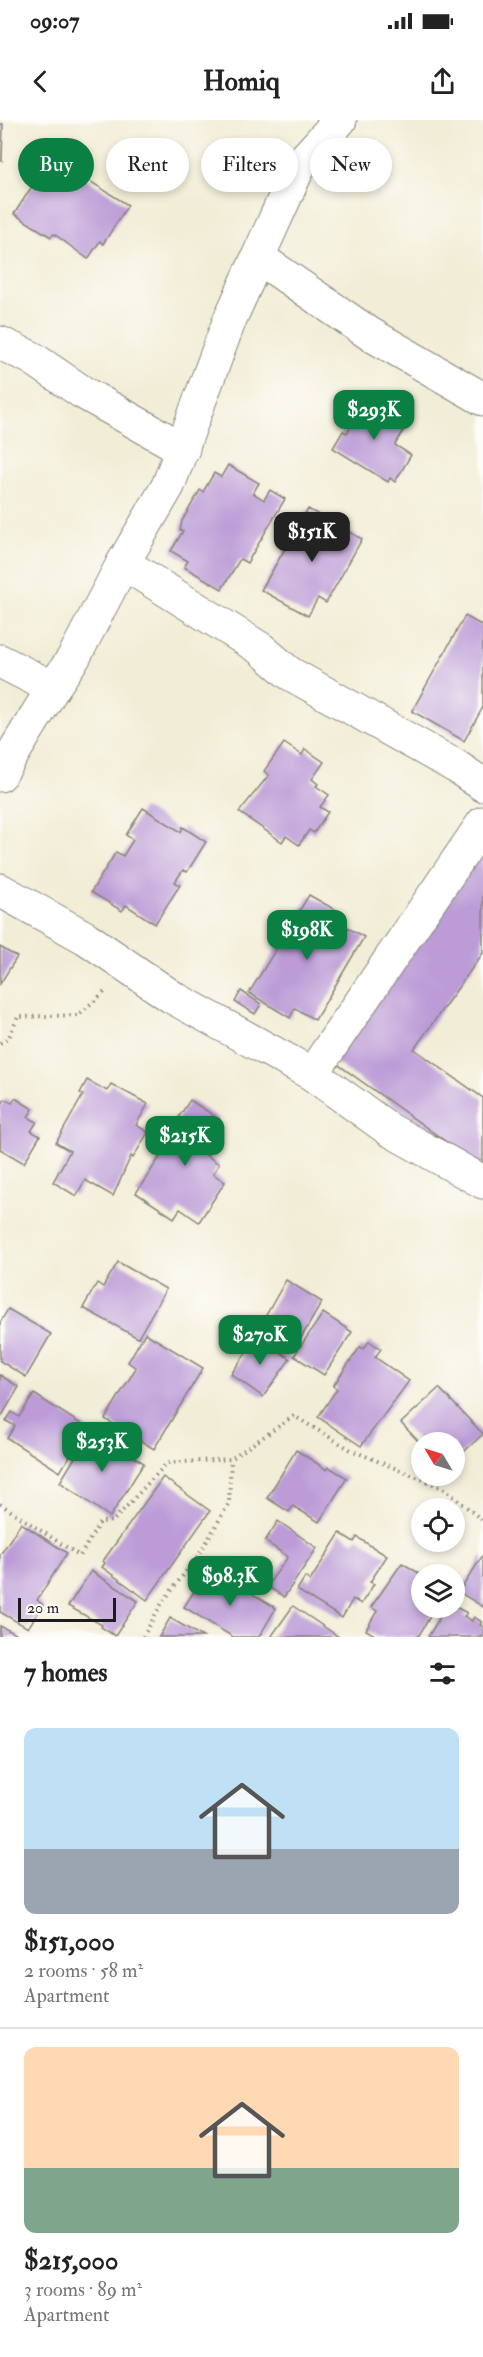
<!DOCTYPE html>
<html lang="en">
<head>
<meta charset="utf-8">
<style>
  body { margin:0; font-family:"IM FELL Double Pica",serif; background:#f6f6f6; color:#222; height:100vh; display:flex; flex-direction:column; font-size:22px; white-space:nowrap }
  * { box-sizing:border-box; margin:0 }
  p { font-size:20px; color:#767676 }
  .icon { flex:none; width:33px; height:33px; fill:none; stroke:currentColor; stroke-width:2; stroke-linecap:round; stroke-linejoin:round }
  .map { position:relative; height:1517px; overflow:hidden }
  .drawer { display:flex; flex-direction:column; background:#fff; flex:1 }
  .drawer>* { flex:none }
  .banner { position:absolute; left:18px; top:18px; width:447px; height:54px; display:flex; gap:12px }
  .needle { width:39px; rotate:308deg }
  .fabs { position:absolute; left:411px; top:1312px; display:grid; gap:12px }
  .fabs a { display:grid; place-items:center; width:54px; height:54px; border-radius:50%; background:#fff; box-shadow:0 3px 9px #0003; font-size:30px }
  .scale { position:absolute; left:18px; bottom:15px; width:98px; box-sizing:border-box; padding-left:6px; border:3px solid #1c1c1c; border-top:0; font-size:16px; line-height:21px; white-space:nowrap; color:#1c1c1c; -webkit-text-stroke:4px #fdfcf7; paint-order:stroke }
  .price { position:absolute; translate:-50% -51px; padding:0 14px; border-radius:12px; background:#0b8043; color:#fff; font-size:20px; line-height:39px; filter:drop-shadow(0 2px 3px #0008) }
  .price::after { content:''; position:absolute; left:50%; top:36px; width:18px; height:14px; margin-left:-9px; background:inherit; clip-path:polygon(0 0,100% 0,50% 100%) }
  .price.current { background:#222; color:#fff }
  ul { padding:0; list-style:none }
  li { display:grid; align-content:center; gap:12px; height:318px; padding:0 24px }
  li+li { border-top:2px solid #e0e0e0 }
  li span { display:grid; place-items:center; height:186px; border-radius:12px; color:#555 }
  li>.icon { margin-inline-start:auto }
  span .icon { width:108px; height:108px; fill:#fffc; stroke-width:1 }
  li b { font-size:26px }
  h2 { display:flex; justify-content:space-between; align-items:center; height:72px; padding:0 24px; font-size:26px }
  .chip { padding:0 21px; border-radius:27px; background:#fff; box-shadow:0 3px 9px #0003; font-size:21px; line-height:54px }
  .chip.current { background:#0b8043; color:#fff }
  .status { display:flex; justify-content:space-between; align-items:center; height:42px; padding:0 30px; background:#fff; direction:ltr }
  .status svg { height:16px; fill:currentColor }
  header { display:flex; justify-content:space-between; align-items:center; height:78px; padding:0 24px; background:#fff; font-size:27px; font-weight:700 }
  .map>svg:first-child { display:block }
  .building { fill:#bc9bd7 }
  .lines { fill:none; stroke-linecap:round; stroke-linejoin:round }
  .minor-casing { stroke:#878479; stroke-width:35 }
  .path { stroke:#878479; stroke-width:4; stroke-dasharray:1.5 4.5; stroke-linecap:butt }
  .minor { stroke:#fff; stroke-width:33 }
</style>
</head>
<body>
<div class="status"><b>09:07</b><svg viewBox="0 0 49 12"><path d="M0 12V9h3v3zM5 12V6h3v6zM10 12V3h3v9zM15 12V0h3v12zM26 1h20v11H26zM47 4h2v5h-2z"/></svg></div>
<header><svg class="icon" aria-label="back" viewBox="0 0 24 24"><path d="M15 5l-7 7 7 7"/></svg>Homiq<svg class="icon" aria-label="share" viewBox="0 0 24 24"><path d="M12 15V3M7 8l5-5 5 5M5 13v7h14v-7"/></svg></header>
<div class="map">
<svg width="483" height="1517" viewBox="0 0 483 1517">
  <rect width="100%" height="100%" fill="#fdfcf7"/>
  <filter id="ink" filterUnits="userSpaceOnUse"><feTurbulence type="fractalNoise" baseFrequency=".0167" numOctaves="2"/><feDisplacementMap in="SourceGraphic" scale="12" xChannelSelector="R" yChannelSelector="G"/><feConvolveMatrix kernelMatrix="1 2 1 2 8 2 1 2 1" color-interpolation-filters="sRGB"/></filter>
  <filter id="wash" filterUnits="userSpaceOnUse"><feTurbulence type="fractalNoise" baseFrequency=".008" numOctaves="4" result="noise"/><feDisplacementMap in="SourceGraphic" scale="24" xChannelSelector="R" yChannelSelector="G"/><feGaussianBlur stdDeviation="1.35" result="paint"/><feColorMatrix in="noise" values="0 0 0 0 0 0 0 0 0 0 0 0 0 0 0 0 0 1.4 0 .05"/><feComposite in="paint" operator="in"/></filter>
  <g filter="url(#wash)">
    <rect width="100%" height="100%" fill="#f2edd6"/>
    <g id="blocks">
      <g class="building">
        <path d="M0,4H3L2,41H0Z"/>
        <path d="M47,43L68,56L72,50L128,85L103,124L100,121L88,139L54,114L51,117L14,94Z"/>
        <path d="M364,275L389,290L386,296L405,308L395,325L411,335L395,362L390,358L388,362L333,328L343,311L347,313L354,302L350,299Z"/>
        <path d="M228,345L259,363L253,373L264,380L270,370L285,379L247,443L240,439L222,469L184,447L188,441L171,431L183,411L180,410L182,401L200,370L203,372L214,353L221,357Z"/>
        <path d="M308,389L362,419L326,483L318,478L308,496L261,470Z"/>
        <path d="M465,496L483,506V587L464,621L412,591Z"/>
        <path d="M284,623L302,635L305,629L324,642L312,659L318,664L316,666L329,675L320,687L328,692L314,713L309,710L299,725L286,716L282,722L239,692L269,655L264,651Z"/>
        <path d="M143,688L181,712L183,707L206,722L187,752L183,750L175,762L180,765L155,804L126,785L122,791L91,772L116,732L123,736L133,720L126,715Z"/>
        <path d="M483,723V833L414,929L483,978V1048L329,938Z"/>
        <path d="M309,775L341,793L336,801L364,817L315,900L295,888L290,898L249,873Z"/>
        <path d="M0,827L17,837L0,864Z"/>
        <path d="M241,871L261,884L255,894L235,882Z"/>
        <path d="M87,960L107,971L111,964L148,984L136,1005L148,1012L133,1038L131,1036L113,1076L85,1060L76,1076L53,1062L70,1031L56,1023L83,975L80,973Z"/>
        <path d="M15,978L33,989L28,997L37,1002L31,1011L40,1016L24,1043L0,1029V987L5,979L12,983Z"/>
        <path d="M190,980L219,999L202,1024L210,1029L206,1035L219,1044L213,1054L225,1062L199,1102L180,1089L174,1098L136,1073L160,1037L155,1033Z"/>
        <path d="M118,1142L166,1169L138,1218L83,1188L97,1163L103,1167Z"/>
        <path d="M286,1160L322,1182L294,1230L281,1223L284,1220L260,1206Z"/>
        <path d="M8,1189L51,1214L26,1257L0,1241V1203Z"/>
        <path d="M323,1193L352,1212L324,1255L294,1236Z"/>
        <path d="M145,1213L203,1248L154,1329L105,1299L136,1248L128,1242Z"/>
        <path d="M258,1216L290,1239L263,1277L231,1254Z"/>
        <path d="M369,1221L381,1229L375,1237L409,1261L361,1326L318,1297L337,1269L333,1266L360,1227L364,1229Z"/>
        <path d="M0,1255L19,1267L0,1299Z"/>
        <path d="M439,1268L483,1314L454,1341V1323H420L401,1303Z"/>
        <path d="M34,1274L87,1308L60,1352L7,1318L15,1306L6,1301L12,1292L19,1297Z"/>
        <path d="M91,1311L144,1343L110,1397L60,1362Z"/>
        <path d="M296,1330L327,1350L329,1347L347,1358L319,1402L293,1386L289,1392L267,1378Z"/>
        <path d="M163,1357L210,1391L147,1480L102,1447L105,1443L103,1441Z"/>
        <path d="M278,1401L317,1428L284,1477L267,1466L288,1437L265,1421Z"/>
        <path d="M21,1403L67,1433L37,1480L43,1485L28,1508L0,1492V1435Z"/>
        <path d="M340,1413L354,1422L357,1417L387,1436L370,1462L374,1464L361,1484L353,1479L342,1498L297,1470L305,1457L310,1461Z"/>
        <path d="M483,1435V1487L459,1472Z"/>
        <path d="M402,1443L422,1455V1488H435L418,1517H378L366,1510L377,1491L371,1487Z"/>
        <path d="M209,1448L276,1488L259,1517H233L184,1487Z"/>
        <path d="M91,1451L138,1481L115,1516L101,1507L102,1505L68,1486Z"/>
        <path d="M293,1486L339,1517H271Z"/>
        <path d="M454,1486L467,1493L464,1496L472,1501L474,1497L482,1502L480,1505L483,1507V1517H428L445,1488Z"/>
        <path d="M170,1498L203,1517H159Z"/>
        <path d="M0,1506L22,1517H0Z"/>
      </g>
    </g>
  </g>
  <g filter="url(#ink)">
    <use href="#blocks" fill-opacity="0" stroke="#878479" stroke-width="1.5"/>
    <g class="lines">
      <defs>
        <g id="minor">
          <path d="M259,138L370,214L483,279"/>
          <path d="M0,223L32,238L82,272L183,329"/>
          <path d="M123,443L261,529L289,553L457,647L483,665"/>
          <path d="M0,541L53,568"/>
          <path d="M0,655L53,568L74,537L123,443L168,366L230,199L300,44L340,0"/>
          <path d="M0,770L86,818L172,877L312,954L390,1010L483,1062"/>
          <path d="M312,954L483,703"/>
        </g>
      </defs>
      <use href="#minor" class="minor-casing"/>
      <g class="path">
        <path d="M0,923L9,917L18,897L78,895L107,870"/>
        <path d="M0,1384L80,1436L100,1402L113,1401L167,1343L231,1339L294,1296L351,1330L445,1369L483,1401"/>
        <path d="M143,1517L162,1483L200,1433L229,1383L231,1339"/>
      </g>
      <use href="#minor" class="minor"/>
    </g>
  </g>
</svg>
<div class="fabs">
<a><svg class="needle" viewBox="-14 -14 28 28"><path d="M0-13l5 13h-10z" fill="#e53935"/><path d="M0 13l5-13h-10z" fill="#767676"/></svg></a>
<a><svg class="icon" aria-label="locate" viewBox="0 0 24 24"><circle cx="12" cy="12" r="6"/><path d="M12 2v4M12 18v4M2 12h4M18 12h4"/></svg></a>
<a><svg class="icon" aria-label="layers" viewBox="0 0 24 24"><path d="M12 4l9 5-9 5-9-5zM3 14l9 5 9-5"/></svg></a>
</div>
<div class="scale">20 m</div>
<b class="price" style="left:374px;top:321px">$293K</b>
<b class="price current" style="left:312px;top:443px">$151K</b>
<b class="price" style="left:307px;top:841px">$198K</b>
<b class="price" style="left:185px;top:1047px">$215K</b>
<b class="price" style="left:260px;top:1246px">$270K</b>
<b class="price" style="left:102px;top:1353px">$253K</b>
<b class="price" style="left:230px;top:1487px">$98.3K</b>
<div class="banner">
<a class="chip current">Buy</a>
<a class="chip">Rent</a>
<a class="chip">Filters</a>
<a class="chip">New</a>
</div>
</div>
<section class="drawer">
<h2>7 homes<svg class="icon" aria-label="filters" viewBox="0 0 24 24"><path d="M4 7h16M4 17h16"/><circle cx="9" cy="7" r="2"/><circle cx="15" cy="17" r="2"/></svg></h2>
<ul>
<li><span style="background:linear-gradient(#bfe0f5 65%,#9aa5b1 0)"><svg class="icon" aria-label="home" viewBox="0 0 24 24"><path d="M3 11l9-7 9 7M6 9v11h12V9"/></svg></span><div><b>$151,000</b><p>2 rooms · 58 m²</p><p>Apartment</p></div></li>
<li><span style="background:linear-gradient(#ffd9b3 65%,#7fa58c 0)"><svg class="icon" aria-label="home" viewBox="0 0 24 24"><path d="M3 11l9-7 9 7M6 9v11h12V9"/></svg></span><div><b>$215,000</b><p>3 rooms · 89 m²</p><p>Apartment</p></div></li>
</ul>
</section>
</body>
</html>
